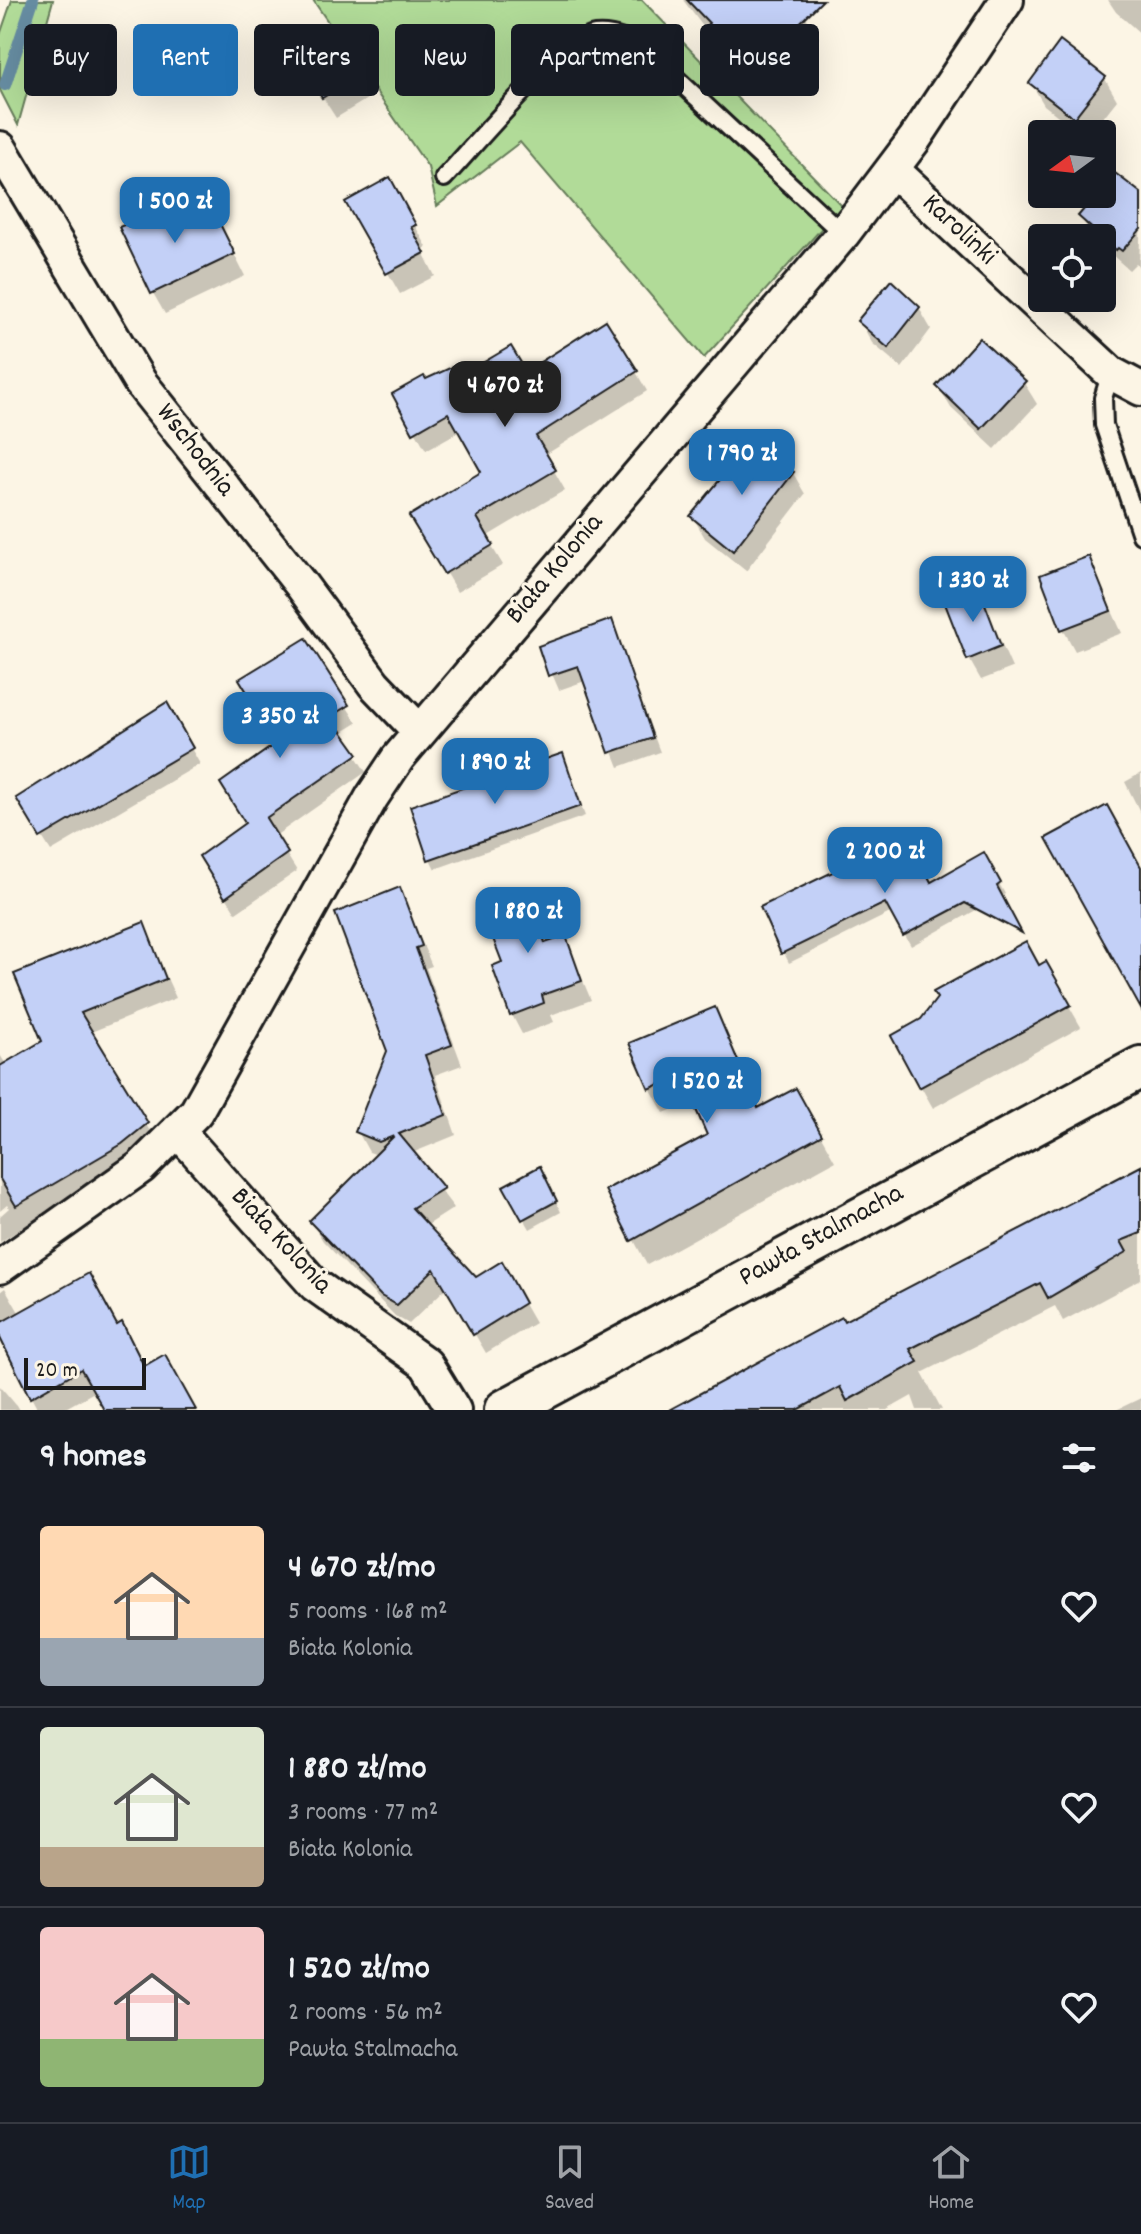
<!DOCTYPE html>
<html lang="en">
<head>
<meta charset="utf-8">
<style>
  body { margin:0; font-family:Dekko,sans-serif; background:#20242c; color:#f1f3f6; height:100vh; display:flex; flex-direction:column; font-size:30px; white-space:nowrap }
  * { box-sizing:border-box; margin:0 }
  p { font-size:26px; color:#9ea1a6 }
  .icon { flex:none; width:44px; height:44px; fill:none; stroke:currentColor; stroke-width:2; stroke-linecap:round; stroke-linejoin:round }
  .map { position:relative; height:1410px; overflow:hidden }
  .details { display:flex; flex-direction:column; background:#171b24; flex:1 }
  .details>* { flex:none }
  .banner { position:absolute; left:24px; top:24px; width:1094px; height:72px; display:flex; gap:16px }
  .needle { width:52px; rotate:255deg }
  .buttons { position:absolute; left:1028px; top:120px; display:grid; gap:16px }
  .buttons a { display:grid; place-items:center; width:88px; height:88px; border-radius:8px; background:#171b24; box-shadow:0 8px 32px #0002; font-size:40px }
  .scale { position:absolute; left:24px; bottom:20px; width:122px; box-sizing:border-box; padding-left:8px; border:4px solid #1c1c1c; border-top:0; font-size:22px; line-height:28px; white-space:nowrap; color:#1c1c1c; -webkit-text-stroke:6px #fcf5e5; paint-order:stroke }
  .price { position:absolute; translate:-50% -68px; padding:0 18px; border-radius:16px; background:#1f6fb2; color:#fff; font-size:26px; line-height:52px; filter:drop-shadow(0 2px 4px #0008) }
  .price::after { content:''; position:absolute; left:50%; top:48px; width:24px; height:18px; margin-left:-12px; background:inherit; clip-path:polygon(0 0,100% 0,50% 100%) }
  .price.on { background:#222; color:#fff }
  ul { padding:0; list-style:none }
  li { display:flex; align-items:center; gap:24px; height:200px; padding:0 40px }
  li+li { border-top:2px solid #363941 }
  li span { display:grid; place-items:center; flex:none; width:224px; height:160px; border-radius:8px; color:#555 }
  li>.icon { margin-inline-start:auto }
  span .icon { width:96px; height:96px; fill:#fffc; stroke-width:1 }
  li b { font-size:34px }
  h2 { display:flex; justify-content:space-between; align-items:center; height:96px; padding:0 40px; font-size:34px }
  .pill { padding:0 28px; border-radius:8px; background:#171b24; box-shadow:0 8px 32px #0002; font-size:28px; line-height:72px }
  .pill.on { background:#1f6fb2; color:#fff }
  .tabs { display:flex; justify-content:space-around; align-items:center; height:112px; border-top:2px solid #363941; background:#171b24; font-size:22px; color:#9ea1a6 }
  .tabs a { display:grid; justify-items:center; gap:4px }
  .tabs .on { color:#1f6fb2 }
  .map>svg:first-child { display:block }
  .green { fill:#b1db98; stroke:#667c5a; stroke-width:2 }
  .shadow { fill:#0003 }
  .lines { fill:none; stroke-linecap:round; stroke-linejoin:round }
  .stream { stroke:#668ca1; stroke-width:12 }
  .building { fill:#c3d0f7; stroke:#1c1c1c; stroke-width:2 }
  .service-casing { stroke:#1c1c1c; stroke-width:22 }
  .minor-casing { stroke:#1c1c1c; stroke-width:38 }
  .tertiary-casing { stroke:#1c1c1c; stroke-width:46 }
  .service { stroke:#fcf5e5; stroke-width:16 }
  .minor { stroke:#fcf5e5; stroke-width:32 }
  .tertiary { stroke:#fcf5e5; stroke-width:40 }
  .labels { text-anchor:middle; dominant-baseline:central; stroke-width:6; stroke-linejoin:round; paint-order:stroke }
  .street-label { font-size:28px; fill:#1c1c1c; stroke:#fcf5e5 }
</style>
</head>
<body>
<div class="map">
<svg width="1141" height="1410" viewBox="0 0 1141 1410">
  <rect width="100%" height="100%" fill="#fcf5e5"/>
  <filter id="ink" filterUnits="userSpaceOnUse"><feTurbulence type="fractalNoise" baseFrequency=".0125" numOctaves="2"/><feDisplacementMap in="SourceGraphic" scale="16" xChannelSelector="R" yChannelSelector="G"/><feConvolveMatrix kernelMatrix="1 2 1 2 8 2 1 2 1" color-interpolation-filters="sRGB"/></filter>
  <g filter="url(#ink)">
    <g class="green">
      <path d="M12,0H53L18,125L0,90V35Z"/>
      <path d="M313,0H642L842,206L704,358L520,142L437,206L428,167Z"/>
    </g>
    <g class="shadow">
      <path d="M683,0H790L806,17L819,38L776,81L767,72L754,84L720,49Z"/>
      <path d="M1108,0H1141V34L1116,12Z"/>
      <path d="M1060,44L1105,79L1117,100L1090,134H1081L1044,105L1031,83Z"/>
      <path d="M355,77L367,99L336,118L311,79Z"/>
      <path d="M1042,150V170L1035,159Z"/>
      <path d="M389,180L427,247L422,250L435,276L400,294L348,203Z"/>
      <path d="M1102,191L1141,212L1139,267L1136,263L1129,270L1102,246V238L1093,237L1080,216Z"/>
      <path d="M191,224L225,236L245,276L165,314L153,293Z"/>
      <path d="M919,308L931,329L902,368L872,343L860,321Z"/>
      <path d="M636,372L647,391L545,455L565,490L486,537L503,565L457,592L412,516L484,473L460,431L426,450L395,395L425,382L525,374Z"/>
      <path d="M1024,383L1037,404L995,449L951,408L938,386Z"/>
      <path d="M761,464L793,473L805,494L746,571L705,538L693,517Z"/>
      <path d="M1088,558L1122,633L1075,651L1063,629Z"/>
      <path d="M978,590L1012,668L981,680L969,659Z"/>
      <path d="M611,622L660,752L619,767L585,681L559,690L541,648Z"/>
      <path d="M305,641L357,723L341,733L366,772L275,836L297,871L236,913L212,874L247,824L280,743Z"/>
      <path d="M166,705L200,764L51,851L27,813Z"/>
      <path d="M562,756L585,816L435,869L430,859Z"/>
      <path d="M1141,773V814L1125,782Z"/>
      <path d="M983,855L1005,894L911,946L892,912L789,963L762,908L931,884Z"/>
      <path d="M399,889L432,966L426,968L462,1065L435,1075L456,1135L412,1153L454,1208L426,1226L476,1279L501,1264L535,1323L486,1353L447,1287L409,1324L395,1316L323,1241L311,1222L378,1155L369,1152L358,1132L390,1051Z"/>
      <path d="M529,895L540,913L549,944L565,938L591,1000L551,1015L554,1022L522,1034L512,1015L505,964Z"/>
      <path d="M143,925L176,998L91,1032L157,1143L0,1242V1216L9,1208L7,1205L0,1211V1055L55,1141L80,1128L17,975Z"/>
      <path d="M1045,964L1081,1027L933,1108L921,1087L922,1021L939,998Z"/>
      <path d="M714,1010L760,1109L795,1090L835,1161L647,1265L608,1191L709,1136L694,1100L664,1113L650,1088Z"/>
      <path d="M1141,1168V1279L1063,1321L1055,1306L922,1373L942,1410H917L912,1396L887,1410H672L727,1378L729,1380L844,1324Z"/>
      <path d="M545,1179L561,1212L530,1229L506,1187Z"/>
      <path d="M5,1288L20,1314L144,1368L194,1410H106L96,1391L62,1410H38L0,1340V1292Z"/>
      <path d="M0,1386L16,1405L19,1410H0Z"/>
      <path d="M1141,1398V1410H1116Z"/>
    </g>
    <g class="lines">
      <path class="stream" d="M5,85L33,0"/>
    </g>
    <g class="building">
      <path d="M687,0H823L762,60L753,52L741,64L705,27L709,23Z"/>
      <path d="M330,35L357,76L322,98L296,57Z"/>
      <path d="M1060,41L1106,77L1074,118L1029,83Z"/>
      <path d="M1115,173L1141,193V229L1122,251L1118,248L1116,250L1078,216L1097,194H1102V188Z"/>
      <path d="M390,177L416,225L411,227L425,253L386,274L345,202Z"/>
      <path d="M180,202L191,222L214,212L235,254L151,294L119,227Z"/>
      <path d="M891,280L920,307L888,348L857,321Z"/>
      <path d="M606,320L638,371L536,436L556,470L477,517L493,545L444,574L409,516L481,472L448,413L413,433L392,394L424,376L426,379L452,367L457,378L511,346L526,371Z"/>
      <path d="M979,338L1026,381L981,429L936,386Z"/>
      <path d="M746,448L761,461L769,451L794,472L733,551L690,516Z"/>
      <path d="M1089,556L1111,611L1061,630L1040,575Z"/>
      <path d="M979,588L1001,646L967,660L944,601Z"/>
      <path d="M612,619L653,738L609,753L578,666L548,676L538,646Z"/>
      <path d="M306,638L349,705L331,716L358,754L266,818L288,853L225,898L199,856L245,823L220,783L278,742L239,679Z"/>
      <path d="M167,702L193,748L40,838L16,798Z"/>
      <path d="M563,753L581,806L428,860L410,806Z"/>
      <path d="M1107,805L1141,867V1009L1046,838Z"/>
      <path d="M907,836L931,882L984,852L1001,883L997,886L1022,933L965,903L903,936L885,903L781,954L760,907Z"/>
      <path d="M400,887L422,946L416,948L452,1045L425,1055L446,1115L399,1134L444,1188L412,1208L476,1277L502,1261L525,1303L473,1335L434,1269L397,1305L381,1296L309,1221L394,1136L379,1142L355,1132L387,1051L335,913Z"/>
      <path d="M530,892L545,943L566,936L582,981L542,995L544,1003L510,1016L492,966L502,962L482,910Z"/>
      <path d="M144,922L166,979L81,1013L148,1123L122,1144L16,1206L0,1179V1066L42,1041L14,974Z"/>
      <path d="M1026,941L1039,965L1046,961L1071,1005L919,1088L891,1036L921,1019L937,998L933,992Z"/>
      <path d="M715,1007L758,1108L796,1088L822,1135L631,1241L605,1190L707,1135L681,1075L649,1089L629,1043Z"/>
      <path d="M540,1166L557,1201L522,1220L503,1186Z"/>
      <path d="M1141,1166V1233L1121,1241L1127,1252L1048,1298L1040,1283L910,1349L918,1362L847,1401L840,1387L798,1410H669L842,1317L844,1321Z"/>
      <path d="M89,1273L117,1325L122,1322L144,1366L165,1354L196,1410H104L81,1369L30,1398L0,1338V1323Z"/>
    </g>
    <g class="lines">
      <defs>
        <g id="service">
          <path d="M444,178C472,149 562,39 595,35C615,33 631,42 647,51L843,234"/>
          <path d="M1111,373L1103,398L1104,425L1141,535"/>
        </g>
        <g id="minor">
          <path d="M0,148L140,382L302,586L374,684L419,731"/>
          <path d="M893,170L1111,373L1141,389"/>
          <path d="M179,1132L315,1285L426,1364L454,1410"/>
          <path d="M0,1267L141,1167L196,1112L372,797L398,758L843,234L914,140L1007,0"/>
        </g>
        <path id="tertiary" d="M505,1410L1141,1067"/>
      </defs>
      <use href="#service" class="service-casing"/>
      <use href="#minor" class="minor-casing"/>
      <use href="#tertiary" class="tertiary-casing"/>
      <use href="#service" class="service"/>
      <use href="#minor" class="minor"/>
      <use href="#tertiary" class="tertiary"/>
    </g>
  </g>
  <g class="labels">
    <g class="street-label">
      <text transform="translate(958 231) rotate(43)">Karolinki</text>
      <text transform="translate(194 451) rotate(52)">Wschodnia</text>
      <text transform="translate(556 570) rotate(-50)">Biała Kolonia</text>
      <text transform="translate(822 1237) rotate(-29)">Pawła Stalmacha</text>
      <text transform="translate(280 1242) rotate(47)">Biała Kolonia</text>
    </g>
  </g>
</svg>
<div class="buttons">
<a><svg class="needle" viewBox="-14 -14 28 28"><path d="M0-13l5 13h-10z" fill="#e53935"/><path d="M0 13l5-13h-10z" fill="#9ea1a6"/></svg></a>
<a><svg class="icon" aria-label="locate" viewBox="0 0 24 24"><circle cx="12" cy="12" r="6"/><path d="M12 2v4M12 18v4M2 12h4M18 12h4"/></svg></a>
</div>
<div class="scale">20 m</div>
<b class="price" style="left:175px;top:245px">1 500 zł</b>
<b class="price on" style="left:505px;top:429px">4 670 zł</b>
<b class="price" style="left:742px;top:497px">1 790 zł</b>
<b class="price" style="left:973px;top:624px">1 330 zł</b>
<b class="price" style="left:280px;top:760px">3 350 zł</b>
<b class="price" style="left:495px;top:806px">1 890 zł</b>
<b class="price" style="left:885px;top:895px">2 200 zł</b>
<b class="price" style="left:528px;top:955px">1 880 zł</b>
<b class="price" style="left:707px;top:1125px">1 520 zł</b>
<div class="banner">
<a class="pill">Buy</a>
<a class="pill on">Rent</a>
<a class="pill">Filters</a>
<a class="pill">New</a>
<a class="pill">Apartment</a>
<a class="pill">House</a>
</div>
</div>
<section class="details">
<h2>9 homes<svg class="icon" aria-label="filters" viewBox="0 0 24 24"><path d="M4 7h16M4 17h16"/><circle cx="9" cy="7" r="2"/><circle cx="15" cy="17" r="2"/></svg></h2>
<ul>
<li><span style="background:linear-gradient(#ffd9b3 70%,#9aa5b1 0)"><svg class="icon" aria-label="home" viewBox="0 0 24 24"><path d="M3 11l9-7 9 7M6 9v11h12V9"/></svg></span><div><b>4 670 zł/mo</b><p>5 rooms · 168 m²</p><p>Biała Kolonia</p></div><svg class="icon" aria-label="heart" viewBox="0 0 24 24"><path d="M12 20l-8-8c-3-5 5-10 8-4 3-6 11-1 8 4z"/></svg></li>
<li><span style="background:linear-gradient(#dfe7d0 75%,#b9a48a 0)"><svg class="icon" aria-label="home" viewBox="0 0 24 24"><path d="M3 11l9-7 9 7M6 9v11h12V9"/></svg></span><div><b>1 880 zł/mo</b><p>3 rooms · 77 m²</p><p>Biała Kolonia</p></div><svg class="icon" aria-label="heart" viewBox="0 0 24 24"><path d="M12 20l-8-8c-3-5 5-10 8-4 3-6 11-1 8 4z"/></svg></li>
<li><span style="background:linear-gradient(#f6c9c9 70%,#8fb573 0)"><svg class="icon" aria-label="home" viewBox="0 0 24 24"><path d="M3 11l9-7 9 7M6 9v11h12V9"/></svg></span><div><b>1 520 zł/mo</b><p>2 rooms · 56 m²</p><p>Pawła Stalmacha</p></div><svg class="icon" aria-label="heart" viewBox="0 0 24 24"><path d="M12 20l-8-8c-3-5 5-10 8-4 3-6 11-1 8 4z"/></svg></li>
</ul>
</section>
<nav class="tabs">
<a class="on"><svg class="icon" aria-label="map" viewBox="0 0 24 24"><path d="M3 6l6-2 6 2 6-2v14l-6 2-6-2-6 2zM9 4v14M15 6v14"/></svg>Map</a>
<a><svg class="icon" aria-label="saved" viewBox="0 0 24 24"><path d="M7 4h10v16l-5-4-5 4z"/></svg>Saved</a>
<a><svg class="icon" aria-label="home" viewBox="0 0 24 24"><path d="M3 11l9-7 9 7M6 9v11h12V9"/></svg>Home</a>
</nav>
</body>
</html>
